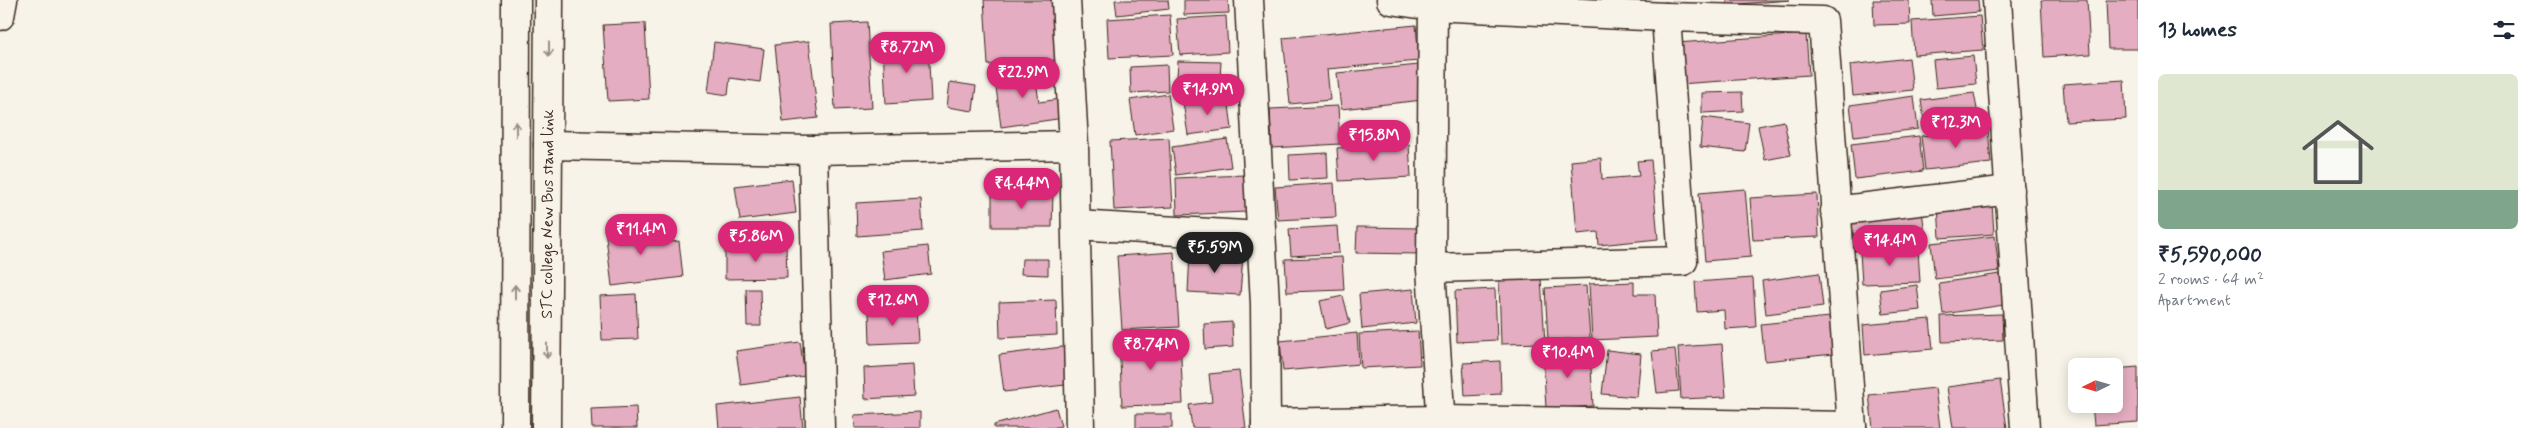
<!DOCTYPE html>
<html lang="en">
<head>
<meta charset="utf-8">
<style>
  body { margin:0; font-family:Mynerve,sans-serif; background:#f6f6f7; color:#1f2937; height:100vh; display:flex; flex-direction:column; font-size:19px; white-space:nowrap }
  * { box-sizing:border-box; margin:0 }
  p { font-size:16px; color:#747a83 }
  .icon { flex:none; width:28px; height:28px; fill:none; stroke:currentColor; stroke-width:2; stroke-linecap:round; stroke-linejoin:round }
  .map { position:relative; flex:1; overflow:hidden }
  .side { display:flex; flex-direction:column; background:#fff; width:400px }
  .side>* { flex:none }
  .needle { width:32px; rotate:265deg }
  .buttons { position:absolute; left:2068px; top:358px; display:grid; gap:10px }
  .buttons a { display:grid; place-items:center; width:55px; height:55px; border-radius:8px; background:#fff; box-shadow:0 2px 12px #0003; font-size:25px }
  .price { position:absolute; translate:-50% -42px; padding:0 11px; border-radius:18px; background:#db2777; color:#fff; font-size:16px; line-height:32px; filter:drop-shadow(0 1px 2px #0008) }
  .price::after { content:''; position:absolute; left:50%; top:30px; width:15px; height:11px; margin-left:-8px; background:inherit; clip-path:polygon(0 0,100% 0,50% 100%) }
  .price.selected { background:#222; color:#fff }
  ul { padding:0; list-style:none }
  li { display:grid; align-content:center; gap:10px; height:265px; padding:0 20px }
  li span { display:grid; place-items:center; height:155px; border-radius:8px; color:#555 }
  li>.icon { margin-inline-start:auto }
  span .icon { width:90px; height:90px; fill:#fffc; stroke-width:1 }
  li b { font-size:21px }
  h2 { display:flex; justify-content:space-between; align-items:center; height:60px; padding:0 20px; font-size:21px }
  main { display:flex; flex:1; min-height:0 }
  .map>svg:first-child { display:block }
  .building { fill:#e5adc1; stroke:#3b2a1e }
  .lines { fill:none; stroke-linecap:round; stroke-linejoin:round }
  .street-casing { stroke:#3b2a1e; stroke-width:31 }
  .secondary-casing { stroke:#3b2a1e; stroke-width:31 }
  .street { stroke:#f7f3e8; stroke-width:28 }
  .secondary { stroke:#f7f3e8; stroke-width:28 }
  .oneway { stroke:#998e83 }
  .labels { text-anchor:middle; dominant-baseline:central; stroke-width:4; stroke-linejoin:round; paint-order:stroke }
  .street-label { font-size:16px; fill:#3b2a1e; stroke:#f7f3e8 }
</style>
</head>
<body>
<main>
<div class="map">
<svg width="2138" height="428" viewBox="0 0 2138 428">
  <rect width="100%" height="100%" fill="#f7f3e8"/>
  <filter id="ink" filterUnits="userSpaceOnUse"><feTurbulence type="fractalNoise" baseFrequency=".02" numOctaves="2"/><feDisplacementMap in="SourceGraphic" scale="10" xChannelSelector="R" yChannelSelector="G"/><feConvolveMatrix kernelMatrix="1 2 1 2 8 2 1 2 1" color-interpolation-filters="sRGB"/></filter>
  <g filter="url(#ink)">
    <g class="building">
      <path d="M984,0H1059L1062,60L988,65Z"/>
      <path d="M1115,0H1168L1169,9L1117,15Z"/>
      <path d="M1184,0H1228L1229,13L1184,15Z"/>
      <path d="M1727,0H1790L1727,5Z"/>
      <path d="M1873,0H1909L1910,24L1874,25Z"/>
      <path d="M1932,0H1978L1979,12L1933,16Z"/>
      <path d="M2041,0H2087L2090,54L2044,57Z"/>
      <path d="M2106,0H2138V49H2108Z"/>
      <path d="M1170,15L1173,55L1109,58L1107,19Z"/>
      <path d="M1226,16L1228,52L1180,55L1177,19Z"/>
      <path d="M1980,16L1983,50L1914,55L1912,21Z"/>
      <path d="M867,22L872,108L835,110L831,24Z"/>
      <path d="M645,23L649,99L608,101L603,25Z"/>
      <path d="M1416,25L1419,61L1327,69L1330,100L1290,104L1283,38Z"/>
      <path d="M1806,34L1809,75L1679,84L1676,43Z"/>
      <path d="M809,41L818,118L783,122L775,45Z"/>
      <path d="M714,42L764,49L760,82L730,78L728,95L708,92Z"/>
      <path d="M928,45L931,101L886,104L883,48Z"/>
      <path d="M1973,56L1976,84L1936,88L1933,60Z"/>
      <path d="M1909,58L1913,90L1853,96L1850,65Z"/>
      <path d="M1178,61L1221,62L1219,95L1176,93Z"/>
      <path d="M1167,65L1168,91L1131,93L1130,67Z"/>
      <path d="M1419,65L1423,100L1341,109L1337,73Z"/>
      <path d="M1034,66L1039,102L1061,99L1064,118L1001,127L994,71Z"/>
      <path d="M2124,80L2126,119L2066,122L2063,84Z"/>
      <path d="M950,82L976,86L973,111L947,107Z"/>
      <path d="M1742,92L1743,111L1702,113V93Z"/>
      <path d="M1974,93L1979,120L1925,127L1921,100Z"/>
      <path d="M1168,94L1173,129L1135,135L1130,100Z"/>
      <path d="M1914,96L1918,129L1854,137L1850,105Z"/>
      <path d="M1228,97L1232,129L1188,135L1183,102Z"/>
      <path d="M1338,106L1340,144L1272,148L1270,109Z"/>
      <path d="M1703,117L1749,123L1745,152L1700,147Z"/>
      <path d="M1784,121L1791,155L1765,160L1758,126Z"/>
      <path d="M1988,129L1991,163L1925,170L1921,136Z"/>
      <path d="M1919,136L1923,171L1855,179L1851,144Z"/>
      <path d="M1169,138L1173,207L1114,210L1110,141Z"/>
      <path d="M1227,139L1231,167L1176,175L1172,147Z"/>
      <path d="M1409,144L1411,177L1339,181L1337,148Z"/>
      <path d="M1327,153L1328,178L1290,180L1289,155Z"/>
      <path d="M1601,158L1602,179L1639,176L1637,161L1651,160L1658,239L1599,245L1598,232L1577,234L1571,161Z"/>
      <path d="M1244,175L1246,212L1177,215L1176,178Z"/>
      <path d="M792,179L796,213L740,220L735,186Z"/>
      <path d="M1334,183L1336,217L1278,220L1275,187Z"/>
      <path d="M1745,189L1751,257L1705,261L1699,193Z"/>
      <path d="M992,192L1053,193L1052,227H992Z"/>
      <path d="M1817,194L1819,237L1753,240L1750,198Z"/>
      <path d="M921,199L923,231L857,236L856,203Z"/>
      <path d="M1992,203L1994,234L1940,238L1938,206Z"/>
      <path d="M1922,210L1926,243L1855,251L1851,217Z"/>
      <path d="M653,223L655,244L679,241L683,277L612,286L605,229Z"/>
      <path d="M1337,226L1339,253L1291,256L1289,229Z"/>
      <path d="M1357,227L1420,228V254L1356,253Z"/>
      <path d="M1995,236L1999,271L1935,279L1931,243Z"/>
      <path d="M786,246L787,278L725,279V247Z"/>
      <path d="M928,246L931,274L885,280L881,251Z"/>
      <path d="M1918,249L1920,282L1862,284L1860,252Z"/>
      <path d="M1174,252L1179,327L1122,330L1117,256Z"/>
      <path d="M1190,253L1243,256L1240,295L1188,292Z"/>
      <path d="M1342,257L1344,290L1287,292L1285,259Z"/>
      <path d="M1022,259H1048V275L1021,274Z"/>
      <path d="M1819,273L1823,307L1766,314L1762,281Z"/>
      <path d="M2000,274L2004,305L1943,314L1939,283Z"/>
      <path d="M1541,278L1545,343L1501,344L1499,280Z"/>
      <path d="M1753,278L1756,327L1725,329L1724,310L1697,312L1695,282Z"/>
      <path d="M1634,282V294H1655L1657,337L1592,340L1589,284Z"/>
      <path d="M1917,285L1920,310L1883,314L1880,290Z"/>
      <path d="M1586,286L1590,338L1548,340L1545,288Z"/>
      <path d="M746,289H760L761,326H747Z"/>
      <path d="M1413,289L1416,323L1362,329L1359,294Z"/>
      <path d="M1495,289L1497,340L1457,342L1455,291Z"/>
      <path d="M636,294L638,339L602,340L600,296Z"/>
      <path d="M1343,296L1350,323L1326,329L1320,301Z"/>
      <path d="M1056,300L1057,335L1000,338L999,302Z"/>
      <path d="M916,309L918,342L870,344L869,311Z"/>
      <path d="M2002,314L2003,340L1942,342L1941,316Z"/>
      <path d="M1830,317L1834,354L1765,361L1761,324Z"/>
      <path d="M1930,319L1933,349L1865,355L1863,325Z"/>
      <path d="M1232,322L1233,347L1205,349L1204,324Z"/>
      <path d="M1418,331L1420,365L1361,368L1359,334Z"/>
      <path d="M1357,333L1359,364L1283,371L1280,341Z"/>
      <path d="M1180,336L1183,404L1122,406L1119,338Z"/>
      <path d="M800,342L805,376L741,385L736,351Z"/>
      <path d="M1722,344L1726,397L1681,399L1678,347Z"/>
      <path d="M1070,346L1074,384L1004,392L999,355Z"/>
      <path d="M1590,349L1593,406L1546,409L1543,352Z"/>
      <path d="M1675,349L1679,391L1657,393L1652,351Z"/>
      <path d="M1607,350L1641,354L1637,397L1602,394Z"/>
      <path d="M1500,361L1501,394L1465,396L1463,363Z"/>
      <path d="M912,365L914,396L865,399L864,368Z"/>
      <path d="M2138,367V422L2094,425L2092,404H2114V369Z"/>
      <path d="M1239,371L1246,428H1192L1189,405L1212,402L1209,374Z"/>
      <path d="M2000,380L2007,428H1953L1947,387Z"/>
      <path d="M1935,388L1940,428H1873L1869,395Z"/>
      <path d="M800,397L803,428H719L717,406Z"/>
      <path d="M636,407L637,428H592L591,409Z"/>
      <path d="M1056,408L1061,426L1052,428H994V425Z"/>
      <path d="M920,412V428H855L854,415Z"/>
      <rect x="1136" y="414" width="36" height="14"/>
    </g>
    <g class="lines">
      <defs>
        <g id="street">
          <path d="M1066,0L1074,145L1080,428"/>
          <path d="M1249,0L1265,304L1266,428"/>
          <path d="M1391,0L1432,6L1666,17L1823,21L1852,428"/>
          <path d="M1433,0L1431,268L1441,428"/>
          <path d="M1997,0L2025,428"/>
          <path d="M0,16L3,0"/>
          <path d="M548,145L813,150L1074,145"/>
          <path d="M813,150L820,428"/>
          <path d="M1835,211L2010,190"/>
          <path d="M1076,225L1261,236"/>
          <path d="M1431,268L1683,261L1666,17"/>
          <path d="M1266,423L1441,420L1852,426"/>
        </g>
        <g id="secondary">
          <path d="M515,428L516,0"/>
          <path id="s1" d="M546,428L549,0"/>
        </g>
      </defs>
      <use href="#street" class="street-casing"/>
      <use href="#secondary" class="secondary-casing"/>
      <use href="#street" class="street"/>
      <use href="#secondary" class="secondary"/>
    </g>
    <defs><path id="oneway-shaft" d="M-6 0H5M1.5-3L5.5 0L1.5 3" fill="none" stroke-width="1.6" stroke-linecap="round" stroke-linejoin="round" transform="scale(1.25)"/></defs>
    <g class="oneway">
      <use href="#oneway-shaft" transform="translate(549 49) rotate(90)"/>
      <use href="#oneway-shaft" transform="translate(516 129) rotate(-90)"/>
      <use href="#oneway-shaft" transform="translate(515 292) rotate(-90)"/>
      <use href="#oneway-shaft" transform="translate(547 351) rotate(90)"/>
    </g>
  </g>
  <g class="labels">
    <g class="street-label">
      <text stroke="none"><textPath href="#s1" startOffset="214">STC college New Bus stand link</textPath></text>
    </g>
  </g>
</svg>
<div class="buttons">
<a><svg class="needle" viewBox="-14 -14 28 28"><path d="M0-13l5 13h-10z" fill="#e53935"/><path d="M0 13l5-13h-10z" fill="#747a83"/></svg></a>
</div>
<b class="price" style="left:907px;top:74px">₹8.72M</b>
<b class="price" style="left:1023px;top:99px">₹22.9M</b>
<b class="price" style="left:1208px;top:116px">₹14.9M</b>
<b class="price" style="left:1956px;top:149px">₹12.3M</b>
<b class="price" style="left:1374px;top:162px">₹15.8M</b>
<b class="price" style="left:1022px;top:210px">₹4.44M</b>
<b class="price" style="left:641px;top:256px">₹11.4M</b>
<b class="price" style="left:756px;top:263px">₹5.86M</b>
<b class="price" style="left:1890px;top:267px">₹14.4M</b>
<b class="price selected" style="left:1215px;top:274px">₹5.59M</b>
<b class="price" style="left:893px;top:327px">₹12.6M</b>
<b class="price" style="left:1151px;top:371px">₹8.74M</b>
<b class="price" style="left:1568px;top:379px">₹10.4M</b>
</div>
<section class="side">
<h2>13 homes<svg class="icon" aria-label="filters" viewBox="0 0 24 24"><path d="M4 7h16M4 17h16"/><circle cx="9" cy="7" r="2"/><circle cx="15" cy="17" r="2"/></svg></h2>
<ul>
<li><span style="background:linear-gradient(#dfe7d0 75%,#7fa58c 0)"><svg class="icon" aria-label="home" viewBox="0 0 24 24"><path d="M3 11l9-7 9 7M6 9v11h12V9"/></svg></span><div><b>₹5,590,000</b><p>2 rooms · 64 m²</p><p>Apartment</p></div></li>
</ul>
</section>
</main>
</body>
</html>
